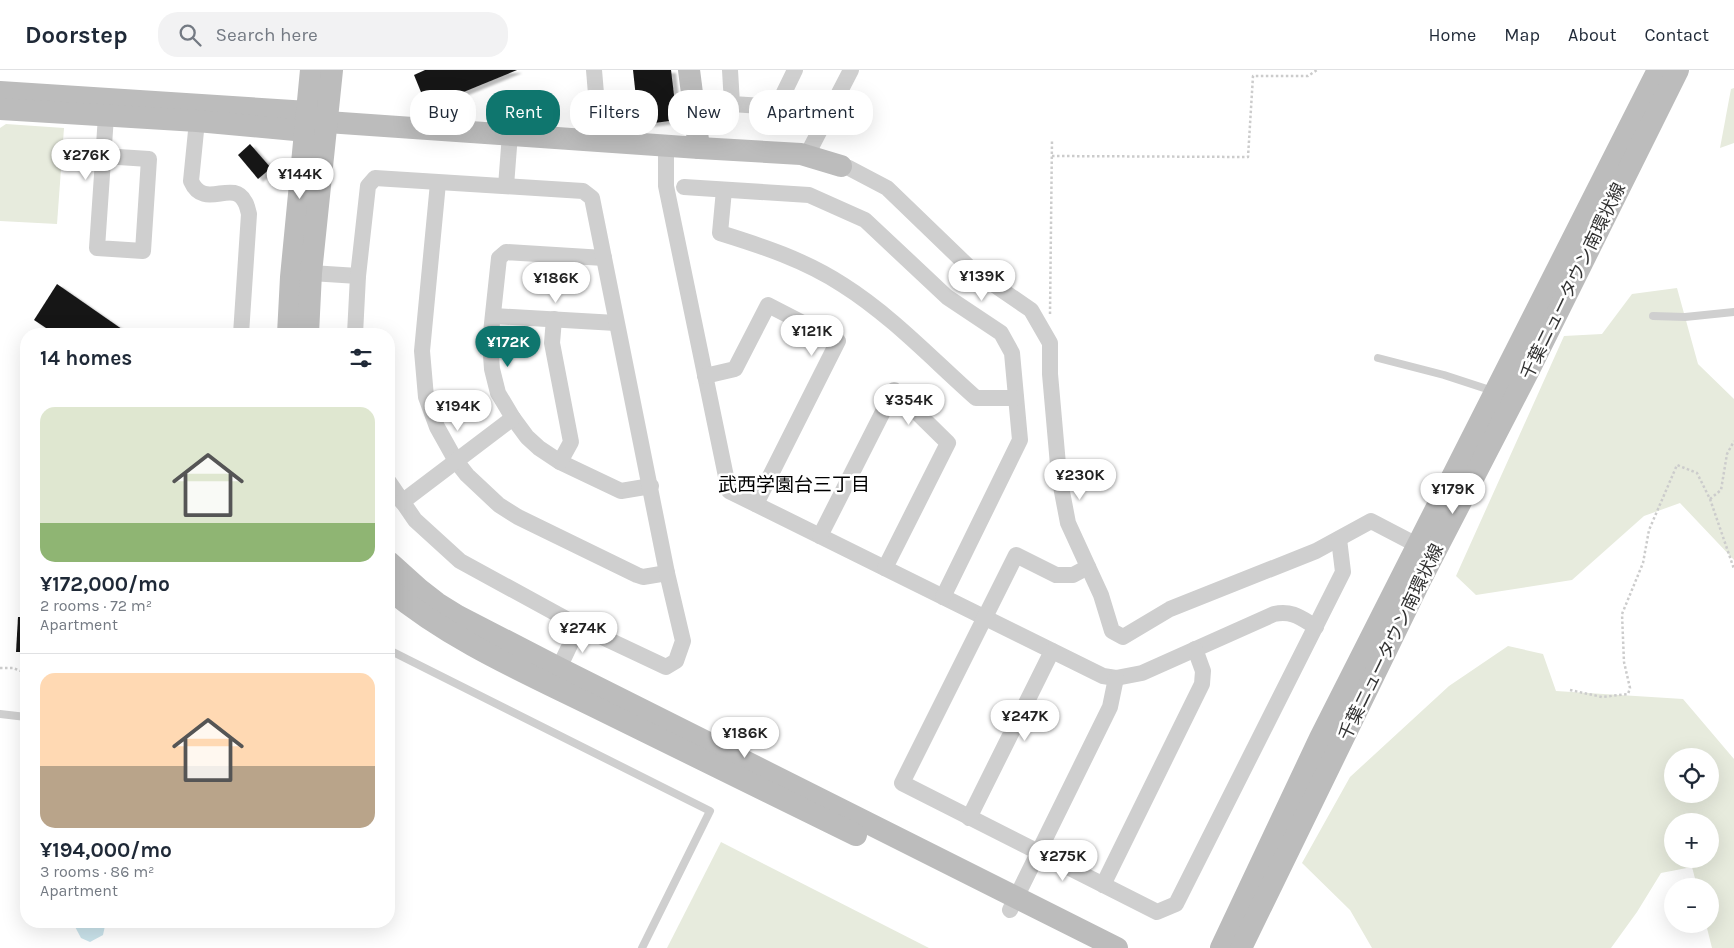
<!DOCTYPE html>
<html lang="en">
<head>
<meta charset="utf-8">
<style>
  body { margin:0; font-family:Karla,"Noto Sans JP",sans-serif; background:#f2f2f3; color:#1f2937; height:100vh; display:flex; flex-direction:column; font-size:19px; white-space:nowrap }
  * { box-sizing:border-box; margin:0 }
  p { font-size:16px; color:#747a83 }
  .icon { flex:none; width:28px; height:28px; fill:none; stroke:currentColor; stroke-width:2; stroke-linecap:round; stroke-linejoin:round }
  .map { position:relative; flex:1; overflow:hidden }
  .sheet { position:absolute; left:20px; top:258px; width:375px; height:600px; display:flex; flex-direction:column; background:#fff; border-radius:20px; box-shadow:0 5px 20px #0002 }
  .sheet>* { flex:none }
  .guide { position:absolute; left:410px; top:20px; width:475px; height:45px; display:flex; gap:10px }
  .buttons { position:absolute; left:1664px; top:678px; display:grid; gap:10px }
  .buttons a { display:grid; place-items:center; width:55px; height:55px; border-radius:50%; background:#fff; box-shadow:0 5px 20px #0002; font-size:25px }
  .price { position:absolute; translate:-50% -42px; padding:0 11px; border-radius:18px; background:#fff; color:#222; font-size:16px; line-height:32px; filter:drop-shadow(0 1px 2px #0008) }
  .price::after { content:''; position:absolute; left:50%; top:30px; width:15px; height:11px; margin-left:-8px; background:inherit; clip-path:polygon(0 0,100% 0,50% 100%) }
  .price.on { background:#0f766e; color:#fff }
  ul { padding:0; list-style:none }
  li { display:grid; align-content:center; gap:10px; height:265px; padding:0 20px }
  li+li { border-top:1px solid #e0e1e3 }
  li span { display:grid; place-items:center; height:155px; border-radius:15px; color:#555 }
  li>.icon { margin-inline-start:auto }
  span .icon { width:90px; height:90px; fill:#fffc; stroke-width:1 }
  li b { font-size:21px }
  h2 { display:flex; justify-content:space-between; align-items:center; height:60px; padding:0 20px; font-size:21px }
  .tag { padding:0 18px; border-radius:20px; background:#fff; box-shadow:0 5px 20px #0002; font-size:18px; line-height:45px }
  .tag.on { background:#0f766e; color:#fff }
  header { display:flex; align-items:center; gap:30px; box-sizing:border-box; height:70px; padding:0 25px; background:#fff; border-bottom:1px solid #e0e1e3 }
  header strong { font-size:24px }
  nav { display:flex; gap:28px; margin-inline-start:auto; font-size:18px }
  .search { width:350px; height:45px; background:#f2f2f3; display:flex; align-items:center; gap:12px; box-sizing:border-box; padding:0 18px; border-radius:20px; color:#747a83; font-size:19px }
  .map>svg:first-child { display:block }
  .green { fill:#e7ebdd; fill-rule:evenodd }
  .water { fill:#cae3eb }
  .building { fill:#191919; filter:url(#shadow) }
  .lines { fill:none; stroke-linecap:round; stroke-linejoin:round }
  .path { stroke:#ccc; stroke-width:2.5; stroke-dasharray:2.5 2.5; stroke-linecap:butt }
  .lane { stroke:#cfcfcf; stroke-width:8 }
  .street { stroke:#cfcfcf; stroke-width:16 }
  .secondary { stroke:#bcbcbc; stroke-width:22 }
  .labels { text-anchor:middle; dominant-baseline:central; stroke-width:5; stroke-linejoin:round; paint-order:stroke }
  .street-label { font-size:18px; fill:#323232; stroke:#fff }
  .neighbourhood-label { font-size:19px; fill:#000; stroke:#fff }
</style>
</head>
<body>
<header>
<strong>Doorstep</strong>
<div class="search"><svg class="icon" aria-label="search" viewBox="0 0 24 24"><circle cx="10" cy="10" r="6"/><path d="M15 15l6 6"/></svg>Search here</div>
<nav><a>Home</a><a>Map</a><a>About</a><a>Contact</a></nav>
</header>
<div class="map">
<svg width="1734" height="878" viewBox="0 0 1734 878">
  <defs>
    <filter id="shadow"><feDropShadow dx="5" dy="3" stdDeviation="1" flood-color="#0004"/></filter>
  </defs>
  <rect width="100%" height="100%" fill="#fff"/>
  <g class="green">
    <path d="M1734,18V73L1720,78L1731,19Z"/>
    <path d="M6,54L64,58L57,154L0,151V58Z"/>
    <path d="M1677,218L1698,294L1734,329V490L1680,433L1644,446L1572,510L1476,525L1456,506L1564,266L1602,264L1632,224Z"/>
    <path d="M1508,576L1543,584L1556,621L1683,629L1734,689V878H1712L1706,854H1710V816H1697L1692,797L1661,803L1637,842L1611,878H1372L1350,840L1302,793L1350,707L1449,616ZM1672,686H1710V724H1672ZM1710,751V789H1672V751Z"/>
    <path d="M721,772L929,878H667Z"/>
  </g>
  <path class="water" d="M72,851H106L103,865L90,872L81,868Z"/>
  <g class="building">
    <path d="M425,0H517L427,37L414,5Z"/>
    <path d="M633,0H671L677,50L639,55Z"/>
    <path d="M250,74L271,98L258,109L238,85Z"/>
    <path d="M57,214L129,264H55L34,250Z"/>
    <path d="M18,547H26V582H16Z"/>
  </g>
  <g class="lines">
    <g class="path">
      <path d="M1052,86L1248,87L1253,6H1308L1317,0"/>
      <path d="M1050,244L1052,69"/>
      <path d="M1710,429L1721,420L1727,384L1734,371"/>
      <path d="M0,598H13L26,603"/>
      <path d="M1570,620L1602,627L1628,624L1630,618L1624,592L1622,544L1643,493L1649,460L1677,395L1697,403L1710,429L1734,499"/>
    </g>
    <g class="lane">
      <path d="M1653,246L1685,247L1734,242"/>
      <path d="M1378,288L1444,305L1493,321"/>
      <path d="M389,580L710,741L642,878"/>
      <path d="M0,644L26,647"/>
    </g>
    <g class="street">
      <path d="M594,0L600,71"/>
      <path d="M730,0L732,34L777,37L795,0"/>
      <path d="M197,51L191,111C204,141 233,108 245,132C247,135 248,140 249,144L241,264"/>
      <path d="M666,76V116L729,421L1103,606L1116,608L1142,603L1274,544C1292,540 1301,548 1316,557"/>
      <path d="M807,85L851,0"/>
      <path d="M103,86L149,89L143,181L97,178L106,46"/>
      <path d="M841,96L849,98L887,118L971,199L1031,240L1050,273V304L1059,406L1068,453L1101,525L1112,561L1123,567L1170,539L1316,481L1371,451L1417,475"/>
      <path d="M438,113L422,281L426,327L437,357L456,391L467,405L499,435L518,447L637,505L643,507L667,503"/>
      <path d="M506,116L510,64"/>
      <path d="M684,117L809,125L865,150L947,227L1001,263L1012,283L1020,370L943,527"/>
      <path d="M724,120L720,163C762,176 805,190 843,215C892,246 933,290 976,328H1016"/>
      <path d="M604,188L506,182L499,188L490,272L492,299L498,323L513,348L527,367L539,378L560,392L621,421L651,416"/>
      <path d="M311,203L358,206"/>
      <path d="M494,246L616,253"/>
      <path d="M554,249L552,273L571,372L560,392"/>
      <path d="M355,264L358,206L368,116L375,108L583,121L592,128L667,503L683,571L676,591L666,597L579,556L460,491L415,450L389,412"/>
      <path d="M705,306L735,299L768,235L838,271L756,434"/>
      <path d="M402,432L513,348"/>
      <path d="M820,466L894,320L948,373L885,498"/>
      <path d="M1088,497L1073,505H1056L1016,485L902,713L1157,842L1176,834L1343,502L1339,469"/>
      <path d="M559,598L579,556"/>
      <path d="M969,748L1052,581"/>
      <path d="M1103,815L1202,614L1203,601L1195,579"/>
      <path d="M1010,840L1110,637L1116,608"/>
    </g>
    <g class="secondary">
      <path d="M689,0L699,78"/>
      <path d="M0,22L308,42L327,52L699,78L801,84L841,96"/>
      <path d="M0,39L197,51L306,61L327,52"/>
      <path d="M288,264L291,207L311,0"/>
      <path d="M308,264L311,203L332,0"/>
      <path d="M389,492L419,519L437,533L458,546L559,598L1117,878"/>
      <path d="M389,519C450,570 524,602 595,637C682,679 769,722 856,765"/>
      <path d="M1221,878L1320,668L1658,0"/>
      <path d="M1241,878L1420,511L1528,302L1678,0"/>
    </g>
  </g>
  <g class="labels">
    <g class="street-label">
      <text transform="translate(1573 211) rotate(-64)">千葉ニュータウン南環状線</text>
      <text transform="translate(1391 572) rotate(-64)">千葉ニュータウン南環状線</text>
    </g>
    <g class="neighbourhood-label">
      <text x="794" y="415">武西学園台三丁目</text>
    </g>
  </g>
</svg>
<div class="buttons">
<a><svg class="icon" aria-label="locate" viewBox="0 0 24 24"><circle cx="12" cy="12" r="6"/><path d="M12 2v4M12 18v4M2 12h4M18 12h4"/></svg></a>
<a>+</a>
<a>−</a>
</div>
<b class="price" style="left:86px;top:111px">¥276K</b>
<b class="price" style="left:300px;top:130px">¥144K</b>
<b class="price" style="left:982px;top:232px">¥139K</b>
<b class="price" style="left:556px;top:234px">¥186K</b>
<b class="price" style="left:812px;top:287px">¥121K</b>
<b class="price on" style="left:508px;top:298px">¥172K</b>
<b class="price" style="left:909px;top:356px">¥354K</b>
<b class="price" style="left:458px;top:362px">¥194K</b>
<b class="price" style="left:1080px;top:431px">¥230K</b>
<b class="price" style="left:1453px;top:445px">¥179K</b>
<b class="price" style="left:583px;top:584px">¥274K</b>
<b class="price" style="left:1025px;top:672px">¥247K</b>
<b class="price" style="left:745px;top:689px">¥186K</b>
<b class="price" style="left:1063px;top:812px">¥275K</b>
<div class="guide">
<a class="tag">Buy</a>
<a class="tag on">Rent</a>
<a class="tag">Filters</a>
<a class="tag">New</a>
<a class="tag">Apartment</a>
</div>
<section class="sheet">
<h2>14 homes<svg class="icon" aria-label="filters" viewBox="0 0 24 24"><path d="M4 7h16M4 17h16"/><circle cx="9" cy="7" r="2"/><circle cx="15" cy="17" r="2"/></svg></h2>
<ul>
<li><span style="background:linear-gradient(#dfe7d0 75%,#8fb573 0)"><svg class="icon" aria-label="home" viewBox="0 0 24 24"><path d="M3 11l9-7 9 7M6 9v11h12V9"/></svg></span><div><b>¥172,000/mo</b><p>2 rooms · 72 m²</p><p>Apartment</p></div></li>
<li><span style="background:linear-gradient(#ffd9b3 60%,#b9a48a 0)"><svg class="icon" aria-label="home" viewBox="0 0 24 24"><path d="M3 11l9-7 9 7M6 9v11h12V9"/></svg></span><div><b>¥194,000/mo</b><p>3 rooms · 86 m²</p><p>Apartment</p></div></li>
</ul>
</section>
</div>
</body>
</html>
